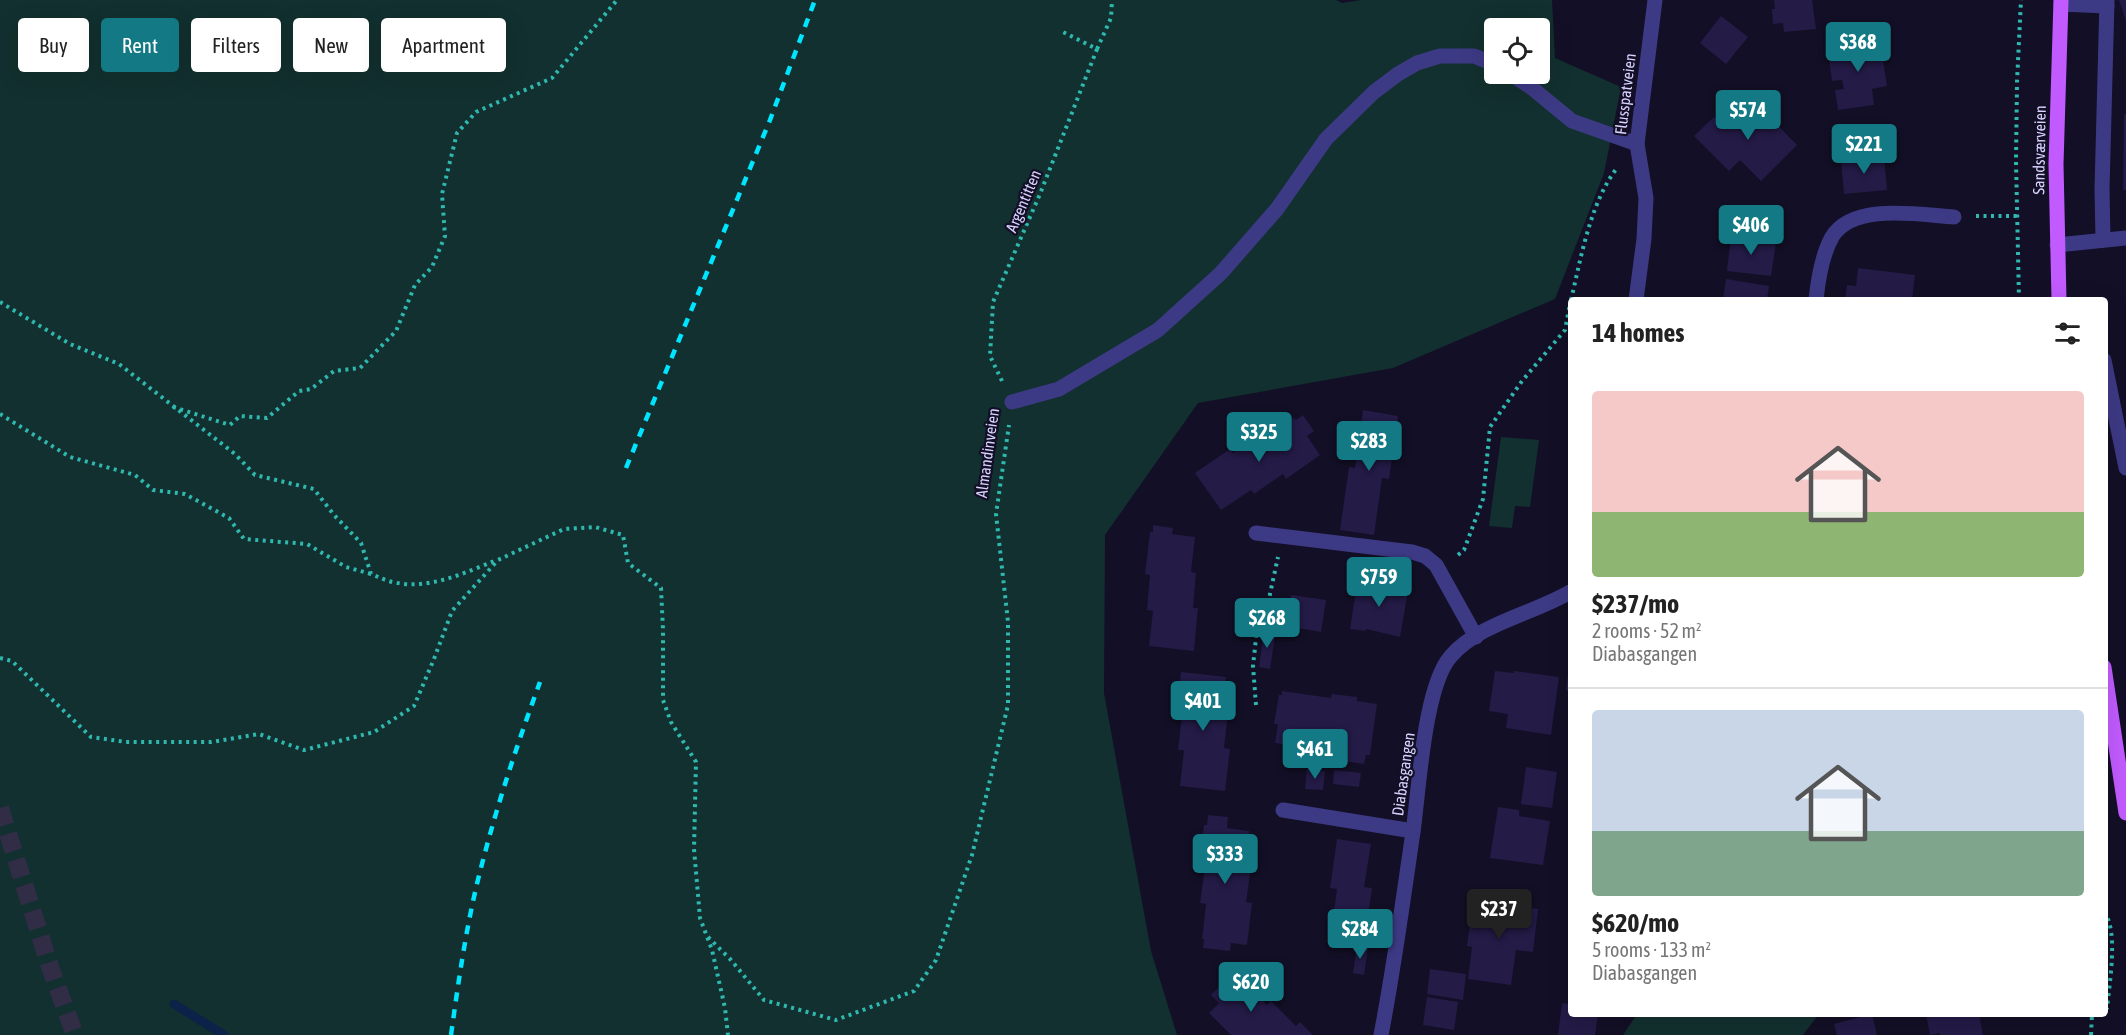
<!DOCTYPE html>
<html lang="en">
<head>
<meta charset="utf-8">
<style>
  body { margin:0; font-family:"Asap Condensed",sans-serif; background:#f6f6f6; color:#222; height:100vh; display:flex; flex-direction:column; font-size:22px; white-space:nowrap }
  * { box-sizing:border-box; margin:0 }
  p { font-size:20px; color:#767676 }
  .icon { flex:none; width:33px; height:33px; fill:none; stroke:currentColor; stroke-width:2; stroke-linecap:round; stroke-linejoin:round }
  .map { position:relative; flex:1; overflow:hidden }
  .details { position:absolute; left:1568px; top:297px; width:540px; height:720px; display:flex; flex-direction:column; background:#fff; border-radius:6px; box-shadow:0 6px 24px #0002 }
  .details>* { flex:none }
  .banner { position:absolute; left:18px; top:18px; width:570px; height:54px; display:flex; gap:12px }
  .buttons { position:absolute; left:1484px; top:18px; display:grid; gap:12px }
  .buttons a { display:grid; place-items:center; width:66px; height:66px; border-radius:6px; background:#fff; box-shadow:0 6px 24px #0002; font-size:30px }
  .price { position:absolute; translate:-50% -51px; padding:0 14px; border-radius:6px; background:#137a85; color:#fff; font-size:20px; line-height:39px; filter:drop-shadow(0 2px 3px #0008) }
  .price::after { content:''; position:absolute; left:50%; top:36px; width:18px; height:14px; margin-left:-9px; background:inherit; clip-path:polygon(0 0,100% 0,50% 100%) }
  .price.selected { background:#222; color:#fff }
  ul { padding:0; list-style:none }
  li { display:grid; align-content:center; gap:12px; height:318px; padding:0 24px }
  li+li { border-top:2px solid #e0e0e0 }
  li span { display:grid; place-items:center; height:186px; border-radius:6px; color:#555 }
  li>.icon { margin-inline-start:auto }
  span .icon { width:108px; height:108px; fill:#fffc; stroke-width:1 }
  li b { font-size:26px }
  h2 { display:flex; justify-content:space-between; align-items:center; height:72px; padding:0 24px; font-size:26px }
  .pill { padding:0 21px; border-radius:6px; background:#fff; box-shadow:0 6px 24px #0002; font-size:21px; line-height:54px }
  .pill.selected { background:#137a85; color:#fff }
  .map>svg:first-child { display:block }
  .green { fill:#12302f; fill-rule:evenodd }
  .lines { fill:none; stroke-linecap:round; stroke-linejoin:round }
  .stream { stroke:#0c2248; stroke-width:9 }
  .building { fill:#241b47 }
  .highway-tunnel { stroke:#312d47; stroke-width:18; stroke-dasharray:18 9; stroke-linecap:butt }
  .path { stroke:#2fb8b0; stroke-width:4; stroke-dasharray:3 4.5; stroke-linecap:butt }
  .minor { stroke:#3d3a85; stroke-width:15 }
  .major { stroke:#c25bff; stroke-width:15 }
  .rail { stroke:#00e5ff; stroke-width:4.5; stroke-dasharray:9 8; stroke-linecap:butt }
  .labels { text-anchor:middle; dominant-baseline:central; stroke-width:4.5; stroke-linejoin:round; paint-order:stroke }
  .street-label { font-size:16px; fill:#d9d4ff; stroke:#130f26 }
</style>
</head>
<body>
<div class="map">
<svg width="2126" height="1035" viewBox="0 0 2126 1035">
  <rect width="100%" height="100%" fill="#130f26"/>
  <g class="green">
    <path d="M0,0H1336L1342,3L1361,0H1552L1555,58L1621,87L1604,173L1555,299L1393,368L1198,403L1105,535L1104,693L1151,951L1177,1035H0ZM1494,28H1539V74H1494Z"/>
    <path d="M1501,437L1539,440L1530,507L1515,506L1512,528L1489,526Z"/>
    <path d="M1637,1014H1819L1803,1035H1623Z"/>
  </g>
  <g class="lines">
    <path class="stream" d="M174,1004L224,1035"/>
  </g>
  <g class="building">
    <path d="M1774,0H1812L1816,29L1784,32L1783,23L1773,24L1772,9H1775Z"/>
    <path d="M2119,0H2126V21Z"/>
    <path d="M1721,16L1748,37L1726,64L1700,43Z"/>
    <path d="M1880,39L1887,86L1872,89L1874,105L1838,110L1835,90L1844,89L1842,80L1832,81L1829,59L1839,58L1837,46Z"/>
    <path d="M1753,100L1797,145L1761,181L1740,160L1729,171L1694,136L1714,117L1725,128Z"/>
    <path d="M2124,114H2126V190H2123Z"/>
    <path d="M1884,156L1887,190L1844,194L1841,160Z"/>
    <path d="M1731,236L1776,242L1771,276L1727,271Z"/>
    <path d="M1858,268L1915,275L1912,300H1845L1847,285L1856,286Z"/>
    <path d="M1726,279L1769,286L1767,300H1723Z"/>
    <path d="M1363,410L1398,416L1389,479L1382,478L1374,535L1340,530L1349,467L1355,468Z"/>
    <path d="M1303,415L1314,431L1307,436L1320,455L1286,479L1283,474L1254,494L1251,490L1221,510L1195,473L1230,449L1233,453L1262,432L1266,438L1294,418L1296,420Z"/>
    <path d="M1153,525L1173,528L1172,534L1195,537L1191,572L1196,573L1193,608H1198L1194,651L1149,646L1153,611L1147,610L1150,575L1145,574L1150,532H1153Z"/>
    <path d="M1375,580L1397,584L1396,589L1408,591L1400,637L1366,629V631L1350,629L1357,583L1374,586Z"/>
    <path d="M1291,595L1326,600L1321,632L1286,626Z"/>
    <path d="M1264,629L1276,630L1270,669L1259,667Z"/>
    <path d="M1569,667H1570V691L1566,690Z"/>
    <path d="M1495,671L1514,673V671L1559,677L1551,735L1506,728L1508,714L1489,711Z"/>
    <path d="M1181,672L1226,677L1222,712L1228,713L1224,748L1230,749L1225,791L1180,786L1184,750H1178L1182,715L1176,714Z"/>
    <path d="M1282,691L1331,698L1332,694L1357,697V701L1377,704L1370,755H1366L1364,764L1316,757L1317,749L1275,743L1278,724H1274L1279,695H1282Z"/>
    <path d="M1526,767L1557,772L1552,808L1521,804Z"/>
    <path d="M1307,769L1325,771L1323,790L1305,789Z"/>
    <path d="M1334,770L1361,773L1359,787L1333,784Z"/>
    <path d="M1498,807L1519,810V816L1550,821L1543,865L1490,858Z"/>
    <path d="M1208,815L1228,817L1227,828L1249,831L1245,866L1251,867L1246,902L1252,903L1247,945L1231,943L1230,951L1203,948L1204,939H1202L1206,904L1200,903L1205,868L1199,867L1204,825H1207Z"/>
    <path d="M1337,839L1371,844L1364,887L1372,888L1365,937L1331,932L1337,889L1330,888Z"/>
    <path d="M1479,901L1538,909L1533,952L1516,950L1511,985L1468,979L1472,947L1467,946L1471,916L1476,917Z"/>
    <path d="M1357,946L1368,948L1364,975L1353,973Z"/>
    <path d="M1430,969L1466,974L1463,1000L1427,994Z"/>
    <path d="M1227,979L1235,987L1242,980L1267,1005L1271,1001L1296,1026L1300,1022L1313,1035H1231L1209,1013L1219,1003L1211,995Z"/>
    <path d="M1427,997L1458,1002L1454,1030L1423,1025Z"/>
    <path d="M1562,1003L1570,1004V1014H1598L1595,1035H1558Z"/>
    <path d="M1872,1014L1877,1035H1837L1834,1024Z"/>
    <path d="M1926,1014H1979L1983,1035H1940V1033L1930,1035Z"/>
  </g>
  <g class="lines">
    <path class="highway-tunnel" d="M0,808L50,967L75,1035"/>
    <g class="path">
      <path d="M1097,49L1111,18L1112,0"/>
      <path d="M1976,216H2017"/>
      <path d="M1571,300C1581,258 1590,203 1617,168"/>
      <path d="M2019,300L2016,161L2017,82L2021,0"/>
      <path d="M0,302L70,344L119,364L235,454L255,475L314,489L334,515L361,543L371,574C379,577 386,581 393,582C428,591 466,572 497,560"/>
      <path d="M1002,381L990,356L993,302L1040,194L1097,49L1061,31"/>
      <path d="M173,407L230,425L240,416L267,418L299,391L311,389L334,371L360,368L396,331L415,285L432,267L445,236L442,194L457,133L476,112L552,78L617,0"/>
      <path d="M0,414L70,457L135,475L153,490L185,494L229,518L244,539L307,544L346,567L371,574"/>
      <path d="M1458,555L1464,550L1483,499L1490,427L1522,381L1565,330L1570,304"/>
      <path d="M0,658L12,661L91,737L126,742H211L259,734L304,750L374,732L414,706L434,659L452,611L498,560L564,529L595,527L623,535L628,563L661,588L663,630V700L671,722L696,762L694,849L700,918L712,950L725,1008L728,1035"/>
      <path d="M1256,705L1253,666L1257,629L1265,617L1278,557"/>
      <path d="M2104,912C2119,930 2109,986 2107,1009"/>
      <path d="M708,937L731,960L764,1000L836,1020L914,991L936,960L972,855L1008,705V622L996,514L1009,425"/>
      <path d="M2091,1035L2092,1014"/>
    </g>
    <g class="minor">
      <path d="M2061,4L2107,6"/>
      <path d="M1511,74L1532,88L1572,121L1637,144"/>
      <path d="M2103,240L2102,189L2107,0"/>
      <path d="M2057,245L2126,238"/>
      <path d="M1636,300L1644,239L1646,198L1637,144L1655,0"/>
      <path d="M1816,300C1818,280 1822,255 1832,237C1853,202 1920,215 1954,217"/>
      <path d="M2104,360L2126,468"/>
      <path d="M1012,402L1059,389L1158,330L1221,273L1277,209L1326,139L1374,92L1398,74L1417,63L1440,56H1474L1494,64"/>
      <path d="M1256,533L1412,552L1425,556L1436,565L1476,637"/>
      <path d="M1283,810L1413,831"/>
      <path d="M1381,1035C1394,968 1403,900 1413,832C1419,790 1424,686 1451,656C1480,623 1533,614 1570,592"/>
    </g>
    <g class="major">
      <path d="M2059,300L2056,164L2061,0"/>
      <path d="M2104,667L2126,813"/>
    </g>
    <g class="rail">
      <path d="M626,468L770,120L815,0"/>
      <path d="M451,1035C459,978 467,920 482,864C498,802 518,742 540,682"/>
    </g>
  </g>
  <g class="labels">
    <g class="street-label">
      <text transform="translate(1625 94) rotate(-83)">Flusspatveien</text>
      <text transform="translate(2039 150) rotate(-89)">Sandsværveien</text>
      <text transform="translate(1023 201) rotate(-67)">Argentitten</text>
      <text transform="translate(987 453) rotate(-82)">Almandinveien</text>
      <text transform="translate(1403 774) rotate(-82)">Diabasgangen</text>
    </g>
  </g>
</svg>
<div class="buttons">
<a><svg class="icon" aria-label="locate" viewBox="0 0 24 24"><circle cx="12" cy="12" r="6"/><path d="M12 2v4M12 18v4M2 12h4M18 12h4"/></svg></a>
</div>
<b class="price" style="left:1858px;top:73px">$368</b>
<b class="price" style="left:1748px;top:141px">$574</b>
<b class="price" style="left:1864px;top:175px">$221</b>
<b class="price" style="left:1751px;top:256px">$406</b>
<b class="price" style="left:1259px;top:463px">$325</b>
<b class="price" style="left:1369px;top:472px">$283</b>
<b class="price" style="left:1379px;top:608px">$759</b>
<b class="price" style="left:1267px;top:649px">$268</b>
<b class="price" style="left:1203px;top:732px">$401</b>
<b class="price" style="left:1315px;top:780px">$461</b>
<b class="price" style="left:1225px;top:885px">$333</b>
<b class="price selected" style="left:1499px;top:940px">$237</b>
<b class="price" style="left:1360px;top:960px">$284</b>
<b class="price" style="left:1251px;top:1013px">$620</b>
<div class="banner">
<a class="pill">Buy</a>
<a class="pill selected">Rent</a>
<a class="pill">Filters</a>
<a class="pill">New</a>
<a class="pill">Apartment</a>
</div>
<section class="details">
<h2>14 homes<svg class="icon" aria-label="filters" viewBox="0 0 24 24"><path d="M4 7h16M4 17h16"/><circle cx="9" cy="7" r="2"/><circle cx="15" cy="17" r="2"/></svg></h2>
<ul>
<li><span style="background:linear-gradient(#f6c9c9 65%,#8fb573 0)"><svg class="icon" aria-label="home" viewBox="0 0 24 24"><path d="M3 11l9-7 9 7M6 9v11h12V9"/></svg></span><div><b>$237/mo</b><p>2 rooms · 52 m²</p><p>Diabasgangen</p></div></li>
<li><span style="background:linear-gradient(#c9d6e8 65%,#7fa58c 0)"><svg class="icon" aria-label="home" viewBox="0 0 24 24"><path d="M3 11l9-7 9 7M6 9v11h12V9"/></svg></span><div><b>$620/mo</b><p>5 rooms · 133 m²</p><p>Diabasgangen</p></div></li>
</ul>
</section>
</div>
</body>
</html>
